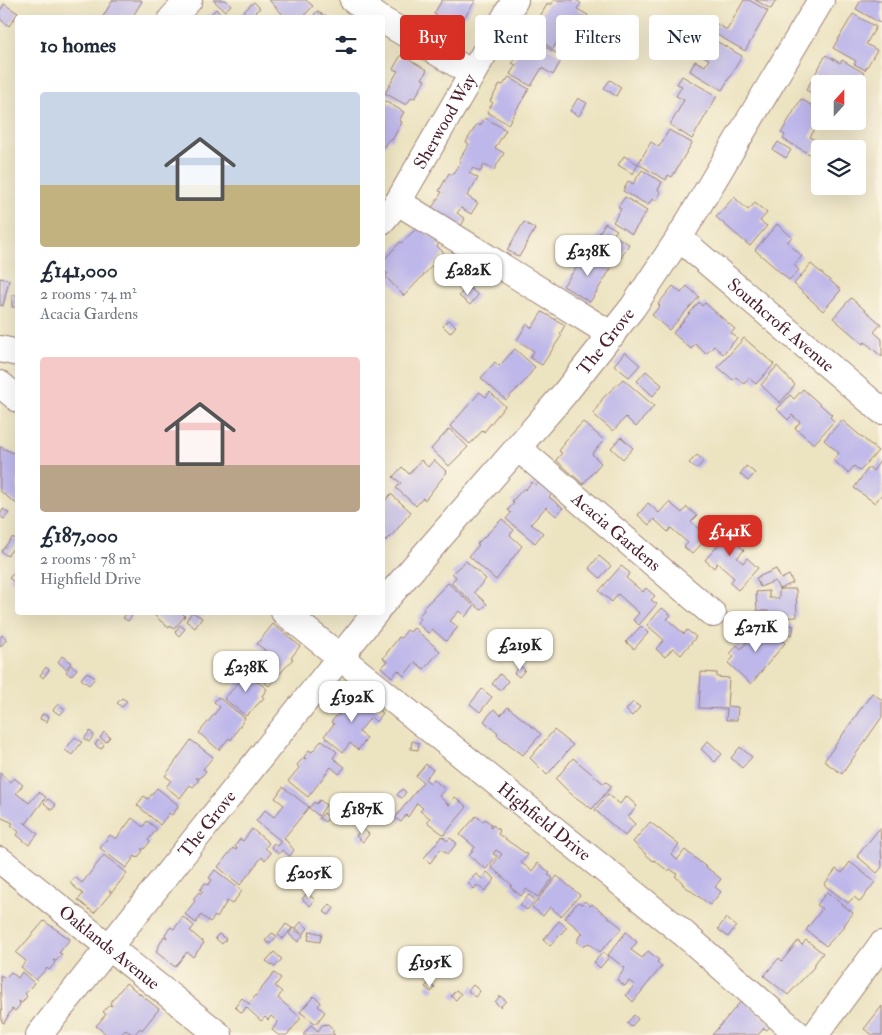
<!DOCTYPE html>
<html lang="en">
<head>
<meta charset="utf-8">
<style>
  body { margin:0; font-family:"IM FELL Double Pica",serif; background:#f2f2f3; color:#1f2937; height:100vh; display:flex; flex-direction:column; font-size:19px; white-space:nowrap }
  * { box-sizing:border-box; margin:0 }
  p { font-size:16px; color:#747a83 }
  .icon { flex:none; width:28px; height:28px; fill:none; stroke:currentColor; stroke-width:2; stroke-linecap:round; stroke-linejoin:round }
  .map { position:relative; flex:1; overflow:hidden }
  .drawer { position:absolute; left:15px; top:15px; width:370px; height:600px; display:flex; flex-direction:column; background:#fff; border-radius:5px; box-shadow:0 5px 20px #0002 }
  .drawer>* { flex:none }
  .hud { position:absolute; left:400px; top:15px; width:406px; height:45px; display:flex; gap:10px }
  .needle { width:32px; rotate:21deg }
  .controls { position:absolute; left:811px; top:75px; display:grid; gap:10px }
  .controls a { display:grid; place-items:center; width:55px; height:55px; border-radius:5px; background:#fff; box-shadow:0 5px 20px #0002; font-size:25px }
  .price { position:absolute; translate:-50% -42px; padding:0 11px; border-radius:10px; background:#fff; color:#222; font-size:16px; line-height:32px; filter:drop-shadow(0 1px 2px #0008) }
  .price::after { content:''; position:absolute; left:50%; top:30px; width:15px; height:11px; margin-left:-8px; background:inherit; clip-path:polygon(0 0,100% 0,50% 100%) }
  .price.selected { background:#d93025; color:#fff }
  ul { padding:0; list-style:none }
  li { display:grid; align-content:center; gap:10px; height:265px; padding:0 25px }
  li span { display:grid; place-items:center; height:155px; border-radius:5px; color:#555 }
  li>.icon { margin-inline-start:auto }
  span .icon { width:90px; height:90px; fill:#fffc; stroke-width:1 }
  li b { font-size:21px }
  h2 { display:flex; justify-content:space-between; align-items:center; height:60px; padding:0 25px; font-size:21px }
  .pill { padding:0 18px; border-radius:5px; background:#fff; box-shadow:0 5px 20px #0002; font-size:18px; line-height:45px }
  .pill.selected { background:#d93025; color:#fff }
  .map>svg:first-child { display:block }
  .building { fill:#beb7ea }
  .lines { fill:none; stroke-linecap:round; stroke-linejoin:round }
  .minor-casing { stroke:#9b8176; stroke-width:28 }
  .minor { stroke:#fff; stroke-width:26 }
  .labels { text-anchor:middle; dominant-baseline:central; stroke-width:4.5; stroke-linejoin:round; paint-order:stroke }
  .street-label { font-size:18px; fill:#4a1f2b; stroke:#fcf5e5 }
</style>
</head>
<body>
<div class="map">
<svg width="882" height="1035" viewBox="0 0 882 1035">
  <rect width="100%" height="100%" fill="#fcf5e5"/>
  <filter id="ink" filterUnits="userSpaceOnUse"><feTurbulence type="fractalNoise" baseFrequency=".02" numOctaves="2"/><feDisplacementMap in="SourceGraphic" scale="10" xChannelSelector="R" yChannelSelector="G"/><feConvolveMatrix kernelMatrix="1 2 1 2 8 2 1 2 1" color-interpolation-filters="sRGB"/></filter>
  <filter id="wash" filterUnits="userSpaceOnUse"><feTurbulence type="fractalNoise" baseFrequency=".0096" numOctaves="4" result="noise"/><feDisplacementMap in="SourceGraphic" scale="20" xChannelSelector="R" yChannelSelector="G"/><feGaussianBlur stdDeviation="1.12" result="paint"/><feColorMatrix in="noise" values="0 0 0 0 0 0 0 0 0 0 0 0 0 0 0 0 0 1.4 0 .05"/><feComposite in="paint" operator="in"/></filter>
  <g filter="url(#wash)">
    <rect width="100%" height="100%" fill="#ece3c1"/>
    <g id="blocks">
      <g class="building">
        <path d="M113,0H141L142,1L132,18H102Z"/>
        <path d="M213,0H226L231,5L225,11Z"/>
        <path d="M269,0H306L313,6L302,18H286Z"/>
        <path d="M442,0H476L457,28L434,14Z"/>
        <path d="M554,0H575L581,3L577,9L588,15L578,33L566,27L565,30L576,37L570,47L558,40L553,49L532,36L540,23L537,21L548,3L551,5Z"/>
        <path d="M744,0H749L768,11L745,51L707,29L712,21L727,30Z"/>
        <path d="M755,0H776L771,9Z"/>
        <path d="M861,0H882V24L856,9Z"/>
        <path d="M254,2L260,8L255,12L260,18H242L240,15Z"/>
        <path d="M4,4L18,13L9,26L0,19V11Z"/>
        <path d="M216,9L224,18H204L207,14L209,16Z"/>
        <path d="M317,11L324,16L325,15L330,18H312Z"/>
        <path d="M853,14L876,27L866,44L877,50L865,70L854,64L856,61L833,48Z"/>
        <path d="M531,38L563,57L553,75L542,68L531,86L510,74L516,65L512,63L523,45L526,47Z"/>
        <path d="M711,38L742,56L722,90L690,71L695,61L705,66L709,59L701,55Z"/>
        <path d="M401,55L427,70L422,79L425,80L415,98L412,97L406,105L385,93L398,71L393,69Z"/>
        <path d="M826,55L840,63L842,60L864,73L859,82L846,74L840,84H820V98L806,90Z"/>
        <path d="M682,76L717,96L692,139L670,125L684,100L676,96L682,86L677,84Z"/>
        <path d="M509,77L529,89L508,124L487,112L493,103L490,101L500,84L503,85Z"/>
        <path d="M610,80L621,87L616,96L604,88Z"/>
        <path d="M578,98L587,103L579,116L570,111Z"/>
        <path d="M801,99L820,110V121L810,137L818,142L811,155L783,139L785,135L781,133Z"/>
        <path d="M383,100L404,112L399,121L402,122L392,140L389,139L382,150Z"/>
        <path d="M485,118L506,130L495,148L504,153L494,170L484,165L480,172L473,168L469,173L478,178L467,196L478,203L471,214L461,208L457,213L465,219L459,229L430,211L442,192L439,191L449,173L452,175L461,161L459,160L469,144L466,142L477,124L480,126Z"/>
        <path d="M669,130L692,143L672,177L668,175L666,180L638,164L651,142L659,147Z"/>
        <path d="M778,142L791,150L786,158L773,150Z"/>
        <path d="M624,156L638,164L633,174L618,165Z"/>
        <path d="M642,170L662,182L658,190L661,192L656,201L652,199L648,205L623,191L628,181L633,184Z"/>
        <path d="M625,197L647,211L632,234L613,222L621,209L618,207Z"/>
        <path d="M734,197L748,210L755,203L767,213L760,221L767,226L750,246L716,217Z"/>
        <path d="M524,222L535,229L519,257L507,250Z"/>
        <path d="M605,223L617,230L613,235L629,244L618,263L591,247Z"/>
        <path d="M777,224L792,237L787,242L802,256L794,265L799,270L789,280L755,250Z"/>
        <path d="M418,227L440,242L437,246L444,253L404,296L385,276L388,274L382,268V262L400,242L401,243Z"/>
        <path d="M588,252L612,267L590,302L563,286Z"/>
        <path d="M811,264L841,290L823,311L794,284Z"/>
        <path d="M0,278L9,280L3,306L0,305Z"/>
        <path d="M467,286L478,295L470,305L459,296Z"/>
        <path d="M673,286L681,293L687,286L699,297L669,330L652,315L660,306L658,304Z"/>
        <rect x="12" y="295" width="6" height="12"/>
        <path d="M851,298L881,324L874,332L882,339V357L865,342L863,344L833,318Z"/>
        <path d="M699,302L702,306L705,303L735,329L731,333L737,338L723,354L714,346L706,354L695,344L691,349L673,333Z"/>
        <path d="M542,312L565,325L560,334L562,335L542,365L530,358L534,351L517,340L527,324L532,328Z"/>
        <path d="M448,320L456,326L450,333L443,326Z"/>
        <path d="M744,338L774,364L756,384L749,378L744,384L736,377L733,380L718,367Z"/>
        <path d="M515,349L535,367L524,382L506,400L481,378L495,362L499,366Z"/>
        <path d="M625,352L640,365L629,377L614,365Z"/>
        <path d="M777,366L795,385L780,403L761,385Z"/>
        <path d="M646,371L662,385L653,396L637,381Z"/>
        <path d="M623,379L654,406L636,427L626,417L613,431L593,414L603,398Z"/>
        <path d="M803,389L832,415L830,417L834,421L814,444L795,428L800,422L792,415L788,420L777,409L790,395L794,399Z"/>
        <path d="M480,392L486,397L490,392L505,406L484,432L483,430L470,444L450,426Z"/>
        <path d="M842,420L878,451L860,471L854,466L848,473L833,460L839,453L824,440Z"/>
        <path d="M583,422L604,440L592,454L601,463L583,484L556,460L562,453L559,451L565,443L564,442Z"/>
        <path d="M449,429L468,447L449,466L431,449Z"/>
        <path d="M621,437L633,448L623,459L611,448Z"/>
        <path d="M0,447L18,455V505L0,491Z"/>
        <path d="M697,455L704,461L696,469L689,463Z"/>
        <path d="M882,458V494L875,503L854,488L869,467L873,471Z"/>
        <path d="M421,460L428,467L434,460L447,472L425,500L423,498L416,506L396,488L401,483L393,477L402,467L409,474Z"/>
        <path d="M746,466L755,473L748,481L740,474Z"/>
        <path d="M540,481L553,492L549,497L563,508L556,516L546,507L531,524L543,533L535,543L506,519L511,513L508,510L514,503L512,501L524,488L525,490L532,482L536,485Z"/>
        <path d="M391,494L411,512L390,538L389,537L382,544V504Z"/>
        <path d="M669,502L682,513L687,507L697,516L691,522L708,537L692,554L684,547L688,543L671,528L668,532L654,519L649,525L638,515L648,503L659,513Z"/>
        <path d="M3,509L9,513L4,519L0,516Z"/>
        <path d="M502,519L514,530L510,535L522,546L496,580L469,556L479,545L477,544Z"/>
        <path d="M721,519L733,529L727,535L744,550L737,558L743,563L747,558L758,568L738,590L730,583L734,578L717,563L714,568L705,560L722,541L711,531Z"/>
        <path d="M13,537L18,542L7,556L1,551Z"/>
        <path d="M599,556L611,566L600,578L589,568Z"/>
        <path d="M466,561L486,579L474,592L487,604L481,610L451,583L456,577L452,573Z"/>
        <path d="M621,566L630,573L626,578L643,592L646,588L655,596L651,600L657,604L639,625L633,620L639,613L618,594L612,602L599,591Z"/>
        <path d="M776,569L781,579L789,575L793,583L779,589H796L797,617L768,618V611H757L756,592L769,591V598H779V589L775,581L760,587L756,578Z"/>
        <path d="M16,571L18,579L14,582L9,578Z"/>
        <path d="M448,583L474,606L465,617L459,611L450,621L458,627L446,641L432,629L428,633L417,623L420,619L418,617L424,610L423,608Z"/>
        <path d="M662,608L671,615L667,619L676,627L684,634L687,630L696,637L681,655L673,648L665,657L656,649L664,640L647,625Z"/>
        <path d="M128,612L132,616L128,621L123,618Z"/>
        <path d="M157,612H181L185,616L174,629L170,626L169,628L155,616Z"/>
        <path d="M192,612L202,618L195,628L186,621Z"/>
        <path d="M760,620L785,643L751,684L728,663L734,657L730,654L737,645L741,649L756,632L752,629Z"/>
        <path d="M777,622L794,626L792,635L775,631Z"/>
        <path d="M273,624L300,646L291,658L293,659L269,686L242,664L247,658L255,663L265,650L257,644Z"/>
        <path d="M180,625L185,629L179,636L175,632Z"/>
        <path d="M641,626L648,633L634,649L626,642Z"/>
        <path d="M414,628L440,651L424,669L415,662L404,676L398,670L392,677L381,667L387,661L383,658L399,637L401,638L407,630L410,632Z"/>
        <path d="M2,635L7,639L0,647V638Z"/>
        <path d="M62,656L71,663L66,669L58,662Z"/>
        <path d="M71,665L77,669L71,676L66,672Z"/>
        <path d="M520,666L525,670L519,677L514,673Z"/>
        <path d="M46,667L49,670L43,678L40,675Z"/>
        <path d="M240,668L267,689L262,696L264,698L246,716L224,699L241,680L234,675Z"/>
        <path d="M87,672L95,678L89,685L81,679Z"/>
        <path d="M701,672L717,673V677L729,678L727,706L738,707L737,720H726L727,709L699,708Z"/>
        <path d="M500,674L508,681L501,690L492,684Z"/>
        <path d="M482,689L492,697L480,712L470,704Z"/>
        <path d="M358,693L383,713L376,722L371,717L359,732L367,738L358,750L350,743L343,752L324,736L334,724L331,722L337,715H340L338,713L343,706L346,708Z"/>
        <path d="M872,693L882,700V717L842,774L824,761Z"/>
        <path d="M218,697L245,718L231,740L229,738L219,750L199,733L220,707L214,702Z"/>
        <path d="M122,698L127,701L122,707L117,703Z"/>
        <path d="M633,702L640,707L632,716L626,710Z"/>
        <path d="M58,704L65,709L60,715L53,710Z"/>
        <path d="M508,707L541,734L523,755L497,735L498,733L484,721L494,709L501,715Z"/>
        <path d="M42,714L49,716L47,722L40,719Z"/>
        <path d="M554,730L573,745L547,775L530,758Z"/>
        <path d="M90,731L94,735L89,742L84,739Z"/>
        <path d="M104,732L110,737L106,742L100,738Z"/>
        <path d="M75,737L82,742L72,755L65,750Z"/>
        <path d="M98,740L104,745L101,749L95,745Z"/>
        <path d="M191,740L213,757L203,769L206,771L200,778H196L199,780L193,787L190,785L180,798L166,787L171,780L165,776Z"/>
        <path d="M322,740L337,752L333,758L345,767L339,774L331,767L308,797L288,781L299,768L297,765L303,758L306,759L304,757L309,750L312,752Z"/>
        <path d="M412,741L419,743L418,750L411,749Z"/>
        <path d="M708,741L722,754L715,762L701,749Z"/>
        <path d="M740,747L752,757L742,768L731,758Z"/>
        <path d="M573,758L604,784L606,782L612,786L592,809L571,794L556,779Z"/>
        <path d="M426,764L433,770L425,779L430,783L433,779L445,789L439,796L449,805L455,797L467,807L444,835L427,822L430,818L420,811L423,808L417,803L408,817L406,815L401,822L395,818L423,782L416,776Z"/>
        <path d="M0,773L10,782L14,778L23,785L16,793L29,803L39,792L46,797L26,824L24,822L38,834L29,845L17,835L19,832L11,825L13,823L0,817Z"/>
        <path d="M283,787L309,807L284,838L294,850L290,856L282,850L279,854L271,847L274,843L277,846L281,841L256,821L265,810L274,817L284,805L275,798Z"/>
        <path d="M157,788L177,804L178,807L172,815L169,813L160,825L137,805L144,796L148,799Z"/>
        <path d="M402,789L406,792L402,798L397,795Z"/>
        <path d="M608,794L620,804L626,796L637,806L628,817L635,824L625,836L595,810Z"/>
        <path d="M48,799L56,805L52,810L44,803Z"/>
        <path d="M320,800L326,805L319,816L309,808L314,802L316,804Z"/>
        <path d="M365,809L372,815L368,820L361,814Z"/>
        <path d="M324,813L329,817L325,822L319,818Z"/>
        <path d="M476,816L483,821L485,819L491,824V828L493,825L500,831L498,834L528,855L521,863L527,867L532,871L538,863L550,873L548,875L553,878L538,897L526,889L521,896L510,887L512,885L491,867L502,854L496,850L493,854L497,856L486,869L469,856L475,847L460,835Z"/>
        <path d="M132,818L143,827L147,821L157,829L148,840L150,842L144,849H141L143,851L137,858L135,856L126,868L100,848L110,835L116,839Z"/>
        <path d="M650,822L679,845L671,854L677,860L685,850L721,879L715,887L721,892L710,905L682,884L683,883L675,876L677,874L670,869L668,871L654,860L653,861L633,842Z"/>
        <path d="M362,828L369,834L363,842L356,836Z"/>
        <path d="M880,828L882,867L877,873L857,856Z"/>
        <path d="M252,829L269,843L265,848L271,853L265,860L262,857L240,885L218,867L233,848L236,850L237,848L235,846L240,839L243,841Z"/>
        <path d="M442,836L447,841L450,838L457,843L448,854L441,849L430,863L424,858Z"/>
        <path d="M104,855L127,873L112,892L109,890L111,893L94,913L78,900L83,894L70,883L75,877L82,883Z"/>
        <path d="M850,862L875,882L860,902L854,897L848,903L824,885L836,869L842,873Z"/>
        <path d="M215,870L242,891L232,904L227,901L217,918L215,916L210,922L201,915L196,923L185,914L195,901L193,899L199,892L201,894L203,892L200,890L205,883L208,885L212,880L209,878Z"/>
        <path d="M487,872L495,879L485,891L477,885L474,889L468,883L476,874L482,879Z"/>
        <path d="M557,876L580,895L561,916L550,907L543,916L532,907Z"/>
        <path d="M827,892L853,913L844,925L845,926L826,946L806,930L822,909L817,905Z"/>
        <path d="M307,893L315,900L310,906L302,899Z"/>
        <path d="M529,895L535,900L527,910L520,905Z"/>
        <path d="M585,901L590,906L592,904L622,928L600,952L589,943L582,946L578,943V938L583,933L565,918L578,902L582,904Z"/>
        <path d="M330,904L334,908L329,915L324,912Z"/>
        <path d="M183,917L194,926L190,931L204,943L193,957L187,952L175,967L156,952L164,936L167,938L165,934L171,927L174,929Z"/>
        <path d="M726,918L736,926L728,937L718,929Z"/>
        <path d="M44,921L70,939L59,953L62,954L56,961L53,960L55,963L49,970L47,968L36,980L21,967L26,961L16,953Z"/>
        <path d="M559,921L567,927L550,946L543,940Z"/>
        <path d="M301,922L308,928L303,934L296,928Z"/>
        <path d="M286,924L292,928L283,939L278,935Z"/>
        <path d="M293,928L303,936L298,942L289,934Z"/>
        <path d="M310,931L322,934L320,942L308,940Z"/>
        <path d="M626,932L637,942L631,950L642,958L648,951L659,960L657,962L662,966L633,1002L626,995L635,985L629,981L625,986L617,980L625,968L608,955Z"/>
        <path d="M272,933L277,936L270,944L265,941Z"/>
        <path d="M219,934L226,939L222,944L215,938Z"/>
        <path d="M806,940L823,953L813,966L814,967L788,995L764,976L779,958L782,961L798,941L802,945Z"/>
        <path d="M274,952L282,959L275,967L266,961Z"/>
        <path d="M603,952L609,957L600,968L594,962Z"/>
        <path d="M11,972L18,978L22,972L34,983L25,994L27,996L22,1003L19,1001L20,1005L15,1011L12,1009L4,1023L2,1022L0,975L5,978Z"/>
        <path d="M274,973L281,978L275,986L282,992L278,998L301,1018L287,1035H278L272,1030L278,1022L271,1016L268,1020L265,1017L261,1021L246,1007L242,1013L235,1007L242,998L249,1004Z"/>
        <path d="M126,983L159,1009L142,1030L140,1028L134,1035L125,1030L121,1035L106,1034L96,1026L106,1014L103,1012L109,1005L112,1006L110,1003Z"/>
        <path d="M429,983L435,988L431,992L425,987Z"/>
        <path d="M473,985L480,991L475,997L468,991Z"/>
        <path d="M456,990L461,994L456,1000L451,996Z"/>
        <path d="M314,996L321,1002L318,1006L325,1012L316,1024L300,1012Z"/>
        <path d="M500,996L506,1001L500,1007L495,1002Z"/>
        <path d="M742,1000L772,1024L767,1030L764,1028L758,1035H712Z"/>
        <path d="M882,1006V1035H873L864,1029Z"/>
        <path d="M634,1015L638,1019L631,1027L627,1023Z"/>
        <path d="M328,1024L334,1030L332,1032L335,1035H303L311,1025L318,1031L322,1025Z"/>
      </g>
    </g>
  </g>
  <g filter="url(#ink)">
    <use href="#blocks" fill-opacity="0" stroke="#9b8176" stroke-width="1"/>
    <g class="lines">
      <defs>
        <g id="minor">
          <path d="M353,0L379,18"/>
          <path d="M172,18L189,0"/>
          <path d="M382,20L472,73"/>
          <path d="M398,202L612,335"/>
          <path id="s1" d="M382,221L398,202L515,0"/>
          <path id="s2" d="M679,238L882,411"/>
          <path d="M0,349L18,353"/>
          <path d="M0,384L18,399"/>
          <path id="s3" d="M518,448L713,614"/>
          <path id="s4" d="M382,604L565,393L633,307L679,238L821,0"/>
          <path id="s5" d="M284,612L683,933L799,1035"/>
          <path id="s6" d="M0,860L219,1035"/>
          <path id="s7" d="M39,1035L376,612"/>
          <path d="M815,1035L882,944"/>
        </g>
      </defs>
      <use href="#minor" class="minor-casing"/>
      <use href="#minor" class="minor"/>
    </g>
  </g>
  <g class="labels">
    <g class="street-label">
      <text stroke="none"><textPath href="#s1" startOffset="118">Sherwood Way</textPath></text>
      <text stroke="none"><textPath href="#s2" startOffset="134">Southcroft Avenue</textPath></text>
      <text stroke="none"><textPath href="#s4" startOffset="345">The Grove</textPath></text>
      <text stroke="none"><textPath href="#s3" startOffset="129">Acacia Gardens</textPath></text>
      <text stroke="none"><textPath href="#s5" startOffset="334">Highfield Drive</textPath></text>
      <text stroke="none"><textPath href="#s7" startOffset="270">The Grove</textPath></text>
      <text stroke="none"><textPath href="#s6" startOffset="140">Oaklands Avenue</textPath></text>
    </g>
  </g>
</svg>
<div class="controls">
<a><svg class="needle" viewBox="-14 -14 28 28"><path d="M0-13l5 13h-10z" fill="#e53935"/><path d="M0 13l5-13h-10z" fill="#747a83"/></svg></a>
<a><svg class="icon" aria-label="layers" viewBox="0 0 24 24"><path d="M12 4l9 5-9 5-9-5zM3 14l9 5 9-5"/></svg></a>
</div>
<b class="price" style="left:588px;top:277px">£238K</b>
<b class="price" style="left:468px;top:296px">£282K</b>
<b class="price selected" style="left:730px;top:557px">£141K</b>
<b class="price" style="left:756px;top:653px">£271K</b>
<b class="price" style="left:520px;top:671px">£219K</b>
<b class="price" style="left:246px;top:693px">£238K</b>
<b class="price" style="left:352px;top:723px">£192K</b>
<b class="price" style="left:362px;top:835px">£187K</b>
<b class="price" style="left:309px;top:899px">£205K</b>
<b class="price" style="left:430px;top:988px">£195K</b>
<div class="hud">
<a class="pill selected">Buy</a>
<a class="pill">Rent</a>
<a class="pill">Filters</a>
<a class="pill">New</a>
</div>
<section class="drawer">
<h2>10 homes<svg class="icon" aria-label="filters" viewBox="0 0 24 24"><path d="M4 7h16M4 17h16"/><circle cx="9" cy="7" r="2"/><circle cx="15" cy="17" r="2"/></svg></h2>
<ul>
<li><span style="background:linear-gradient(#c9d6e8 60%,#c2b280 0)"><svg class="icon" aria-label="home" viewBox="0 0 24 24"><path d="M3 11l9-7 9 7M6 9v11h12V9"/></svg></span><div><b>£141,000</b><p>2 rooms · 74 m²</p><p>Acacia Gardens</p></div></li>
<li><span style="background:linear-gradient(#f6c9c9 70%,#b9a48a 0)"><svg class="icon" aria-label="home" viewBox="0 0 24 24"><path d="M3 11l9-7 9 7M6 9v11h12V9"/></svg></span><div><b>£187,000</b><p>2 rooms · 78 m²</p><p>Highfield Drive</p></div></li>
</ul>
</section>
</div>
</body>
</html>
